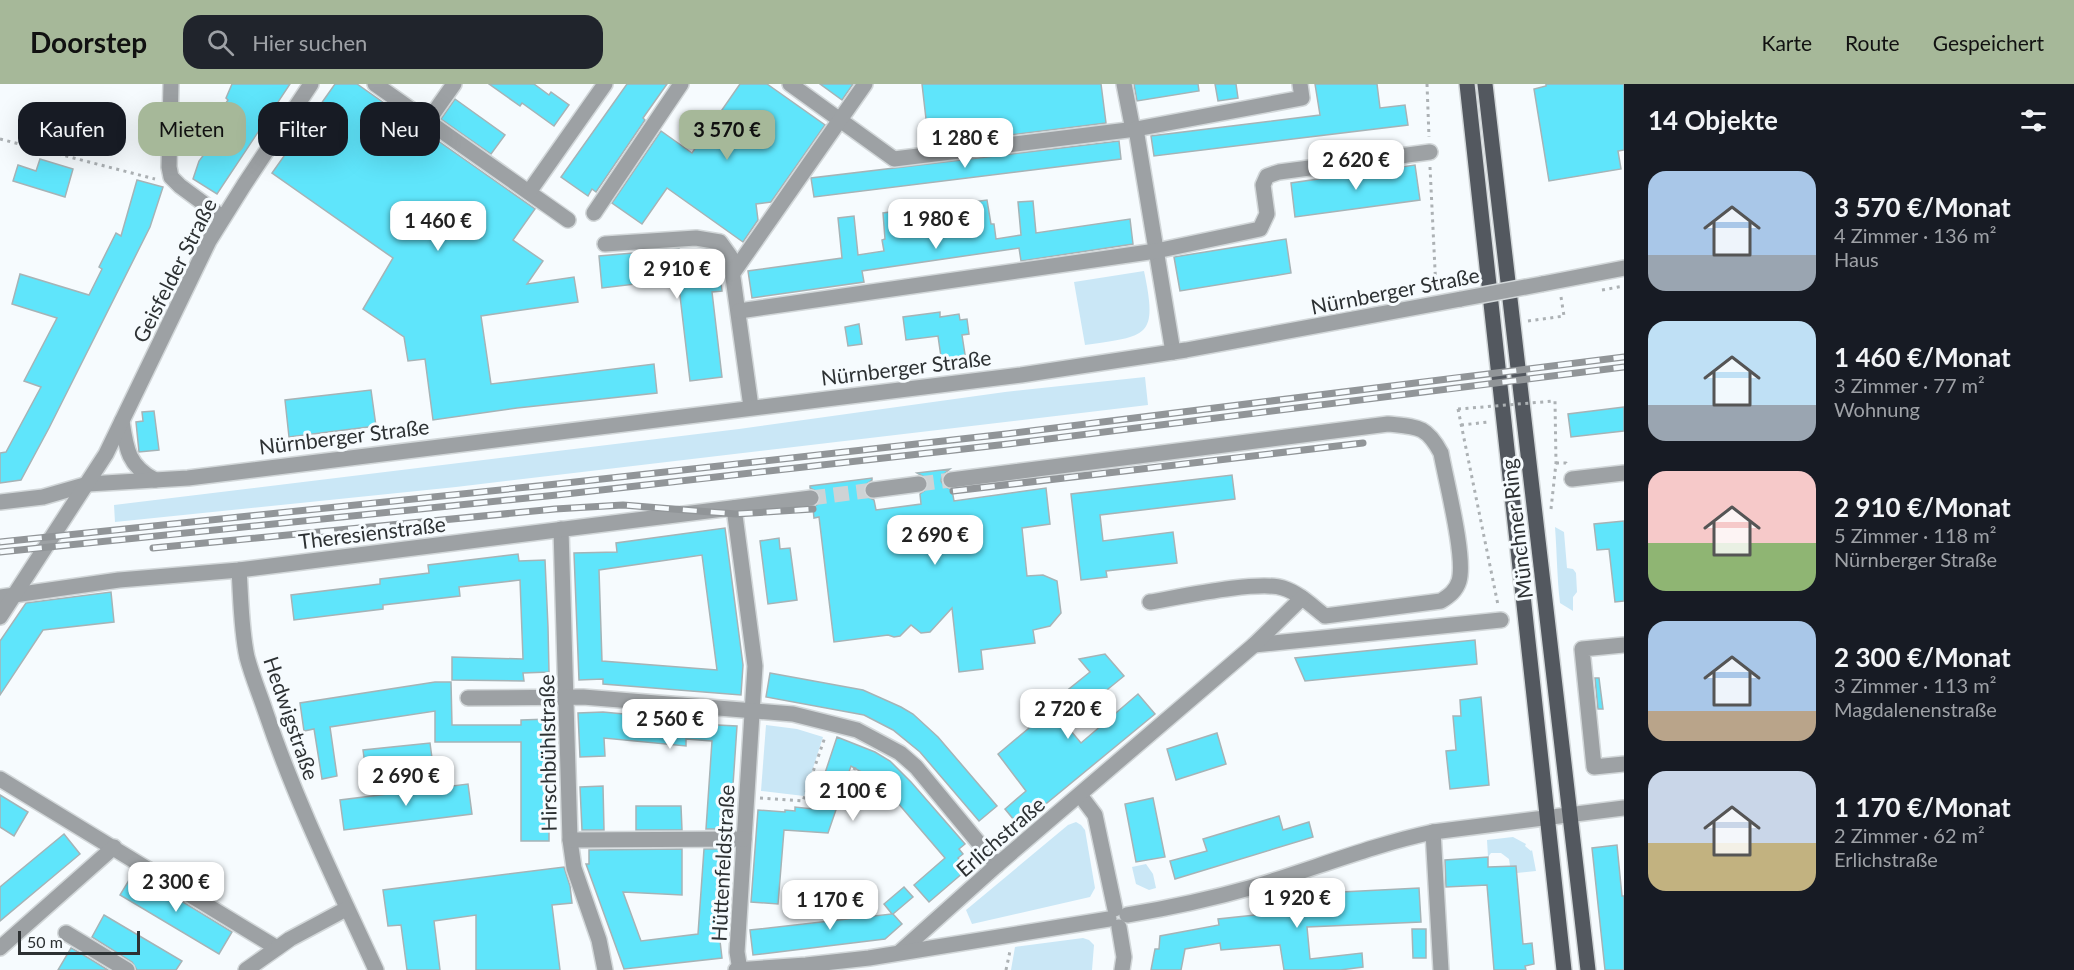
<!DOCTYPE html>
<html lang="de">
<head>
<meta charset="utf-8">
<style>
  body { margin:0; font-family:Lato,sans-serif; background:#20242c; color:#f1f3f6; height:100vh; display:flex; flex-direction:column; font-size:22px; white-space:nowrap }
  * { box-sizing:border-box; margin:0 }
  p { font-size:20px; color:#9ea1a6 }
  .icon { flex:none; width:33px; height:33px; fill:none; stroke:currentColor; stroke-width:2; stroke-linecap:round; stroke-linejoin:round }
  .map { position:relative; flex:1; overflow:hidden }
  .panel { display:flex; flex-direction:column; background:#171b24; width:450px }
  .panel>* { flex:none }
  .top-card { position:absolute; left:18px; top:18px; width:570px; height:54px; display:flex; gap:12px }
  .scale { position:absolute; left:18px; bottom:15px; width:122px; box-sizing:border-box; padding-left:6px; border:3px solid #2d3133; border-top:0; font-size:16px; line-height:21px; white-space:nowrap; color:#2d3133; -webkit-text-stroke:4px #f6fbfe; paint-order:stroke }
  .price { position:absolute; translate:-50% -51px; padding:0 14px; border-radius:12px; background:#fff; color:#222; font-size:20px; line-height:39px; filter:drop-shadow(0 2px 3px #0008) }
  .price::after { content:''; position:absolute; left:50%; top:36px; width:18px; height:14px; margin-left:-9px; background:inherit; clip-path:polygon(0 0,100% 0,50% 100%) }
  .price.on { background:#a6b899; color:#111 }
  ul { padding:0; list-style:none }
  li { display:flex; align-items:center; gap:18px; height:150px; padding:0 24px }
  li span { display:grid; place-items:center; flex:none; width:168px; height:120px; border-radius:18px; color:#555 }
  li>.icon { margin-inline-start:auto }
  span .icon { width:72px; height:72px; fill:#fffc; stroke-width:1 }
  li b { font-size:26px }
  h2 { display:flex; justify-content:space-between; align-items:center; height:72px; padding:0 24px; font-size:26px }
  .chip { padding:0 21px; border-radius:18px; background:#171b24; box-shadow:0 6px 24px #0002; font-size:21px; line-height:54px }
  .chip.on { background:#a6b899; color:#111 }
  header { display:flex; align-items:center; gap:36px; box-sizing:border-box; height:84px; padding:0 30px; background:#a6b899; color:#111 }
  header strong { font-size:28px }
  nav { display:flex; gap:33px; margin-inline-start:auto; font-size:21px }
  .search { width:420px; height:54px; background:#20242c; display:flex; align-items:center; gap:15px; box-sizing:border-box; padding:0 21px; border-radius:18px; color:#9ea1a6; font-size:22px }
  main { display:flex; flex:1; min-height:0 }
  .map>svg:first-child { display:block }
  .green { fill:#cae7f6 }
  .building { fill:#5fe5fb; stroke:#a6b3b6; stroke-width:1.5; fill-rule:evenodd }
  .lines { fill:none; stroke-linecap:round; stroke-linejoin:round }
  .minor-tunnel { stroke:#ced3d5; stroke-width:15; stroke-dasharray:15 8; stroke-linecap:butt }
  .minor-casing { stroke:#d2d7d9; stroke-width:18 }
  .major-casing { stroke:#d2d7d9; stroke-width:18 }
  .path { stroke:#acb1b4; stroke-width:3; stroke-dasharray:3 4.5; stroke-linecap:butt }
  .minor { stroke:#9da1a4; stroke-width:15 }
  .major { stroke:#53585f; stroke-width:15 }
  .rail-casing { stroke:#919598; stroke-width:7 }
  .rail { stroke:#f6fbfe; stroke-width:4.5; stroke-dasharray:14; stroke-linecap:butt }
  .minor-bridge-casing { stroke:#d2d7d9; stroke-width:18; stroke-linecap:butt }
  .path-bridge { stroke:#acb1b4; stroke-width:3; stroke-dasharray:3 4.5; stroke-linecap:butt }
  .minor-bridge { stroke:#9da1a4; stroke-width:15 }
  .labels { text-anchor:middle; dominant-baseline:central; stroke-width:6; stroke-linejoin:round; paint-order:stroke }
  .street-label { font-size:21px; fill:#2d3133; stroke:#f6fbfe }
</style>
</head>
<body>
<header>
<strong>Doorstep</strong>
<div class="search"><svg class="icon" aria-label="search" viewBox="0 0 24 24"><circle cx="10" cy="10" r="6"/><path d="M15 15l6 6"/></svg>Hier suchen</div>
<nav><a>Karte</a><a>Route</a><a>Gespeichert</a></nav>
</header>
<main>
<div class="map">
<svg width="1624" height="886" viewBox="0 0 1624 886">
  <rect width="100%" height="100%" fill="#f6fbfe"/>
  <g class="green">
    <path d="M1144,187C1158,254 1148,252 1085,261L1074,198Z"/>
    <path d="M1145,293L1148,321L456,403L115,438L114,421L739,345L1005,308Z"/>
    <path d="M1555,443L1564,448L1567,484L1573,485L1576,489L1577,508L1573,513V527L1560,519C1557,494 1557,469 1555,443Z"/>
    <path d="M766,641L797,645L823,653L804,712L761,707Z"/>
    <path d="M1076,738L1081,741L1085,746L1095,804L1090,813L972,840L966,826L1068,741Z"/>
    <path d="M1513,753L1526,760L1525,762L1531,767L1532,766L1536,787L1517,789L1516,782H1510L1509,775L1501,769H1491L1488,773L1487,756Z"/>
    <path d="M1146,780L1153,790L1156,804L1149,806L1136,800L1132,783Z"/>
    <path d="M1083,854L1089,856L1094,861L1092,886H1011L1015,863Z"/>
  </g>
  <g class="building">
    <path d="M232,0H290L217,110L193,95L199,77L217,53L207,46L228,16L226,14Z"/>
    <path d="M335,0H357L535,125L513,156L543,177L527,200L574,193L578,218L481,232L491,300L654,280L657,309L517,324L433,336L425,275L408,277L404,253L363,225L393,174L272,89Z"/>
    <path d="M489,0H534L549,11L551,8L569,21L554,42L522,19L520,22Z"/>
    <path d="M627,0H667L643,34L645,36L596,108L592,105L588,112L561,93Z"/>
    <path d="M740,0H767L825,41L771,118L756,120L758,136L743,158L667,104L642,140L612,119L661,47L692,69Z"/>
    <path d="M820,0H853L842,16Z"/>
    <path d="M922,0H1101L1106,39L929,61Z"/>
    <path d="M1134,0H1198L1199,7L1137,17Z"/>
    <path d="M1215,0H1236L1238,14L1218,17Z"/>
    <path d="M1315,0H1377L1380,24L1405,21L1408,41L1154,72L1151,52L1320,31Z"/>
    <path d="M1546,0H1624V66L1618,67L1621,85L1549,97L1534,5L1546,2Z"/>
    <path d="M455,15L505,51L491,70L441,35Z"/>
    <path d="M1119,57L1121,75L814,113L811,94Z"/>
    <path d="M40,75L73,85L65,113L13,97L18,81L36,87Z"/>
    <path d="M1415,81L1420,116L1295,133L1291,99Z"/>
    <path d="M137,96L163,103L150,143L49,344L21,396L0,399V369L6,368L41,303L24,297L57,234L12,220L20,190L89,211L102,185L99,183L116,149L121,152Z"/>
    <path d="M987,116L991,140H994L996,155L1021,151L1018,118L1033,117L1036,149L1130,135L1133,160L1021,177L1019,164L862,187L864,198L752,214L748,187L842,174L838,134L854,132L858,171L884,167L882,156L885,155L883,129L897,127L900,153L977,142L973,118Z"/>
    <path d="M1286,155L1291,189L1180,207L1174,173Z"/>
    <path d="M679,165L681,186L719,182L722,207L712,208L722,293L690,297L678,195L602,204L599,172Z"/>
    <path d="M940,228V233L959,230L960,236L967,235L969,250L962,251L966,277L942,280L938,252L906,256L903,233Z"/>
    <path d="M859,240L862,260L848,262L845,243Z"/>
    <path d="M371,306L376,342L289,353L285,316Z"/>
    <path d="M1624,323V347L1571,353L1568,330Z"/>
    <path d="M154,327L159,366L139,368L136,338L143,337L142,328Z"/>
    <path d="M950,385L942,392L941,397L944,402L952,406L954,417L1046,404L1050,440L1022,444L1027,492L1043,491L1057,497L1061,529L1050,542L1033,546L1035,559L981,566L983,585L959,588L952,524L930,548L921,549L911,541L900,552L894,553L888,551L834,558L819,433L814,434L813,424L820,418L821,412L818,408L810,404V402L872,394V396L864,402L863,407L866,412L874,416L876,426L921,420L920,410L928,404L929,398L926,394L917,389Z"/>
    <path d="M1232,391L1235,415L1100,431L1103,457L1173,448L1177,479L1106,487L1107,493L1081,496L1071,410Z"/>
    <path d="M1624,437V517L1615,518L1609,465L1597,466L1594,440Z"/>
    <path d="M725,444L743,581L741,611L603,600V595L579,596L574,469L617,468L616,459ZM702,471L717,586L602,577L599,486Z"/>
    <path d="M779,454L780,465L790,464L797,516L768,520L760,457Z"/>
    <path d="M518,470L519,477L545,476L548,543L549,588L523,589L524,597L452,596V573L523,575L520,496L459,503L460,512L383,521V525L294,536L291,511L380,500V495L429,489L428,481Z"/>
    <path d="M111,508L114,538L43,546L0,611V557L26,519Z"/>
    <path d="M1475,556L1477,580L1305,597L1295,574Z"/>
    <path d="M1105,570L1124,592L1065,640L1081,659L1138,610L1155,630L1019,742L1005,725L1026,707L998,670L1029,644L1027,641L1037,633L1040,634L1066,612L1064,609L1090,588L1079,575Z"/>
    <path d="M770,589L863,606L901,623L913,630L938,653L997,722L979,737L920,668L893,646L864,631L766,613Z"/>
    <path d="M1595,594H1599L1603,625H1598Z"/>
    <path d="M435,598H451L452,641H521V636L549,635V757H521V658H435V627L330,643L337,692L322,695L314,645L304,647L300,619Z"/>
    <path d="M1481,613L1489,701L1450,705L1446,667L1456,666L1453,632H1461L1460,616Z"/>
    <path d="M603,628L697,637V640L737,642L730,745H706L712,657L686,655V662L604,654L605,672L580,673L578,629Z"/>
    <path d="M1217,649L1226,680L1176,696L1167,665Z"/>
    <path d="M837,653L875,668L890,677L911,698L965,760L959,765L963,770L958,774L961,777L957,780L964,788L929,818L914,801L945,774L885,704L876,696L851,682L828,749L784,746L778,820L751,818L758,726L785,728V726L795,727V723L813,725Z"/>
    <path d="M430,659L432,674L365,681L363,666Z"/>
    <path d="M468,700L472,730L344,746L340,716Z"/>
    <path d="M603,702L604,746H582L580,703Z"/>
    <path d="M0,711L28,728L14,752L0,743Z"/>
    <path d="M1153,714L1165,773L1136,778L1125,720Z"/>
    <path d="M636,722H681L682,746H636Z"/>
    <path d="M1279,732L1283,746L1309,738L1313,753L1175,795L1170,777L1207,767L1203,755Z"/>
    <path d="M64,750L80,770L0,837V803Z"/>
    <path d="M1617,761L1622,812H1624V886H1605L1592,764Z"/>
    <path d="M682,765V811L623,808L641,857L698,850L704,765H730L724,832L717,831L722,874L624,885L586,780H589V766Z"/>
    <path d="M1488,773V783L1516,782L1523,860L1532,859L1534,880L1525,882L1526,886H1494L1487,801L1446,803L1445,776Z"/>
    <path d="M564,783L570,802L572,819L552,821L560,886H476V831L434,837L440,886H407L401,841L388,842L383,806Z"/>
    <path d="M134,788L232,848L219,870L120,811Z"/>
    <path d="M904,803L913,813L893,830L902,840L885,855L753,871L750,846L892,830L884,820Z"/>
    <path d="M1419,804L1421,838L1307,843L1310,875L1362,869L1363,883L1340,886H1284L1280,861L1221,866L1220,859L1185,865L1181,886H1151L1155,865H1159L1160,852L1219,841L1218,835L1323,824L1322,809Z"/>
    <path d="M104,831L182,877L176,886H137L132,878L92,853Z"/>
    <path d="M1412,845H1426V874H1413Z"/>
    <path d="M71,864L82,870L108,886H58Z"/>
  </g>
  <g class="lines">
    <g class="minor-tunnel">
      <path d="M919,400L951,396"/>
      <path d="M811,414L873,406"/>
    </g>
    <defs>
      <g id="minor">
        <path d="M171,0L169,83L171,93L180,102L222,133"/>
        <path d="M375,0L568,136"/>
        <path d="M790,0L894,75L1136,45L1302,14L1300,0"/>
        <path d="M1124,0L1133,46"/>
        <path d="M428,37L454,0"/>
        <path d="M1136,45L1173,268"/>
        <path d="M529,108L605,0"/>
        <path d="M594,129L681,0"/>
        <path d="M605,160L696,154L720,158L730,172L751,323"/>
        <path d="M733,189L865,0"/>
        <path d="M1542,200L1624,184"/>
        <path d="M739,227L1156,167L1260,145L1267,130L1263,101L1267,92L1279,88L1430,68"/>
        <path d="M122,337C126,364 128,382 155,396"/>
        <path d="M1572,395L1624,389"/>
        <path d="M951,396L1388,340C1417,343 1426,341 1441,369C1446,397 1466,474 1459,497C1456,507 1449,512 1441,517L1325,532C1312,522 1299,509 1283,504C1258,496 1180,513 1150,518"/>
        <path d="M873,406L919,400"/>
        <path d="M0,418L43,413L88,400L188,394L1021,291L1186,266L1461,215"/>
        <path d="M734,424L755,582L737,868L740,886"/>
        <path d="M561,445L570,756L574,784L599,856L605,886"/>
        <path d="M239,486C241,515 241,545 247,573C252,592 260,611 266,629C296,718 337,801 376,886"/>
        <path d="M0,513L119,496L239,486L811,414"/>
        <path d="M0,533L106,370L209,157L244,101L311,0"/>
        <path d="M1254,561L1501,536"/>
        <path d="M1624,561L1582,565L1594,683L1624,680"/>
        <path d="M468,614L583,613L793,630L857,646L900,669L916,683L997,781"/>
        <path d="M0,695L277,864"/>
        <path d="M1080,711L1095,731L1115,825"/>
        <path d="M1433,748L1441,886"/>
        <path d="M570,756L744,755"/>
        <path d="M1127,831C1169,824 1211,815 1253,803C1313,785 1372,761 1433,748L1624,724"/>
        <path d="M1119,843L1124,873L1122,886"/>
        <path d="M66,849L127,886"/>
        <path d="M0,864L114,763"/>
        <path d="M901,867L997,781L1254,561L1302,514"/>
        <path d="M246,886L290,855L346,825"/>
        <path d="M736,886L806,881L869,874L1109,835"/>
      </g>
      <g id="major">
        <path d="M1467,0L1564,886"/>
        <path d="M1485,0L1588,886"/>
      </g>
    </defs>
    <use href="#minor" class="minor-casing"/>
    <use href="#major" class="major-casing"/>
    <g class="path">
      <path d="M1427,0L1429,53"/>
      <path d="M0,55L155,95"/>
      <path d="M1430,83L1436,206"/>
      <path d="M1435,196L1472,189"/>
      <path d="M1602,206L1624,202"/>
      <path d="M1528,237L1564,232L1561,213"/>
      <path d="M1458,325L1498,521"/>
      <path d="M1461,341L1489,338"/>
      <path d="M1556,379H1566L1567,381"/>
      <path d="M1551,425L1556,379L1555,317"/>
      <path d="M854,686L857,679"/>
      <path d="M760,714L803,717L825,653"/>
      <path d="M1006,886L1010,867"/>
    </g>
    <use href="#minor" class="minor"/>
    <use href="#major" class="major"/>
    <defs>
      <g id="rail">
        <path d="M953,407L1363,359"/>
        <path d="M0,458L557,400L1006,350L1624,273"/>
        <path d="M153,464L555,425L623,421L736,430L813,425"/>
        <path d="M0,468L557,411L1008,360L1624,283"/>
      </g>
    </defs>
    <use href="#rail" class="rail-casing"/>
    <use href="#rail" class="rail"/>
    <defs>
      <path id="minor-bridge" d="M1461,215L1542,200"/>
    </defs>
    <use href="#minor-bridge" class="minor-bridge-casing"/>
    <path class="path-bridge" d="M1458,325L1555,317"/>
    <use href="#minor-bridge" class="minor-bridge"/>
  </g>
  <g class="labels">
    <g class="street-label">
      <text transform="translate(174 186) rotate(-63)">Geisfelder Straße</text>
      <text transform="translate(1395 206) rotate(-11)">Nürnberger Straße</text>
      <text transform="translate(906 283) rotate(-7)">Nürnberger Straße</text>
      <text transform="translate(344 352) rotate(-7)">Nürnberger Straße</text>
      <text transform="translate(1516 445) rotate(-97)">Münchner Ring</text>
      <text transform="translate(372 448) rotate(-7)">Theresienstraße</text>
      <text transform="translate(292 634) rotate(71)">Hedwigstraße</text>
      <text transform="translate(547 669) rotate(-91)">Hirschbühlstraße</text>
      <text transform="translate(1000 752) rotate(-41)">Erlichstraße</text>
      <text transform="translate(722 779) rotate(-87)">Hüttenfeldstraße</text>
    </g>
  </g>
</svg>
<div class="scale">50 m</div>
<b class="price on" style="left:727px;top:77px">3 570 €</b>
<b class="price" style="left:965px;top:85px">1 280 €</b>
<b class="price" style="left:1356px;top:107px">2 620 €</b>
<b class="price" style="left:936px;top:166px">1 980 €</b>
<b class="price" style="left:438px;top:168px">1 460 €</b>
<b class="price" style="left:677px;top:216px">2 910 €</b>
<b class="price" style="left:935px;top:482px">2 690 €</b>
<b class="price" style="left:1068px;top:656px">2 720 €</b>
<b class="price" style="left:670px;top:666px">2 560 €</b>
<b class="price" style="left:406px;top:723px">2 690 €</b>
<b class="price" style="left:853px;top:738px">2 100 €</b>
<b class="price" style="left:176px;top:829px">2 300 €</b>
<b class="price" style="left:1297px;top:845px">1 920 €</b>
<b class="price" style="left:830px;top:847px">1 170 €</b>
<div class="top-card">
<a class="chip">Kaufen</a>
<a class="chip on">Mieten</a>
<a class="chip">Filter</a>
<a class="chip">Neu</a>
</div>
</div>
<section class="panel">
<h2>14 Objekte<svg class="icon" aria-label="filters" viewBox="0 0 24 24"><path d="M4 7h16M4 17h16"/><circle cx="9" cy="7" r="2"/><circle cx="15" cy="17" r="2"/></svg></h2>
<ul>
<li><span style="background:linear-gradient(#a9c7e8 70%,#9aa5b1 0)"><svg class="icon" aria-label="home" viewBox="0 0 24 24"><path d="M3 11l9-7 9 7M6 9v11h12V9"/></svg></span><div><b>3 570 €/Monat</b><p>4 Zimmer · 136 m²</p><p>Haus</p></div></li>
<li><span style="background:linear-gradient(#bfe0f5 70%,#9aa5b1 0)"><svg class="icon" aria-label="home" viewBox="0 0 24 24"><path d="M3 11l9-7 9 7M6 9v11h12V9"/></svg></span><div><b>1 460 €/Monat</b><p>3 Zimmer · 77 m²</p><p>Wohnung</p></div></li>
<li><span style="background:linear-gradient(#f6c9c9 60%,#8fb573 0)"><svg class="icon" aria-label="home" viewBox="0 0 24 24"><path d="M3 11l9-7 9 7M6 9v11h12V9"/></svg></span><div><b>2 910 €/Monat</b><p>5 Zimmer · 118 m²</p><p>Nürnberger Straße</p></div></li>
<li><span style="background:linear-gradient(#a9c7e8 75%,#b9a48a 0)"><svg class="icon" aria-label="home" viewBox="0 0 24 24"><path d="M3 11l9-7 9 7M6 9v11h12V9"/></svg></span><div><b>2 300 €/Monat</b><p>3 Zimmer · 113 m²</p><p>Magdalenenstraße</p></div></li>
<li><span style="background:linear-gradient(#c9d6e8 60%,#c2b280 0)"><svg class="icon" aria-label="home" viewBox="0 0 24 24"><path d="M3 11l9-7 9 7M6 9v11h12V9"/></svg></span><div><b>1 170 €/Monat</b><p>2 Zimmer · 62 m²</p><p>Erlichstraße</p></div></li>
</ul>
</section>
</main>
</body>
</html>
